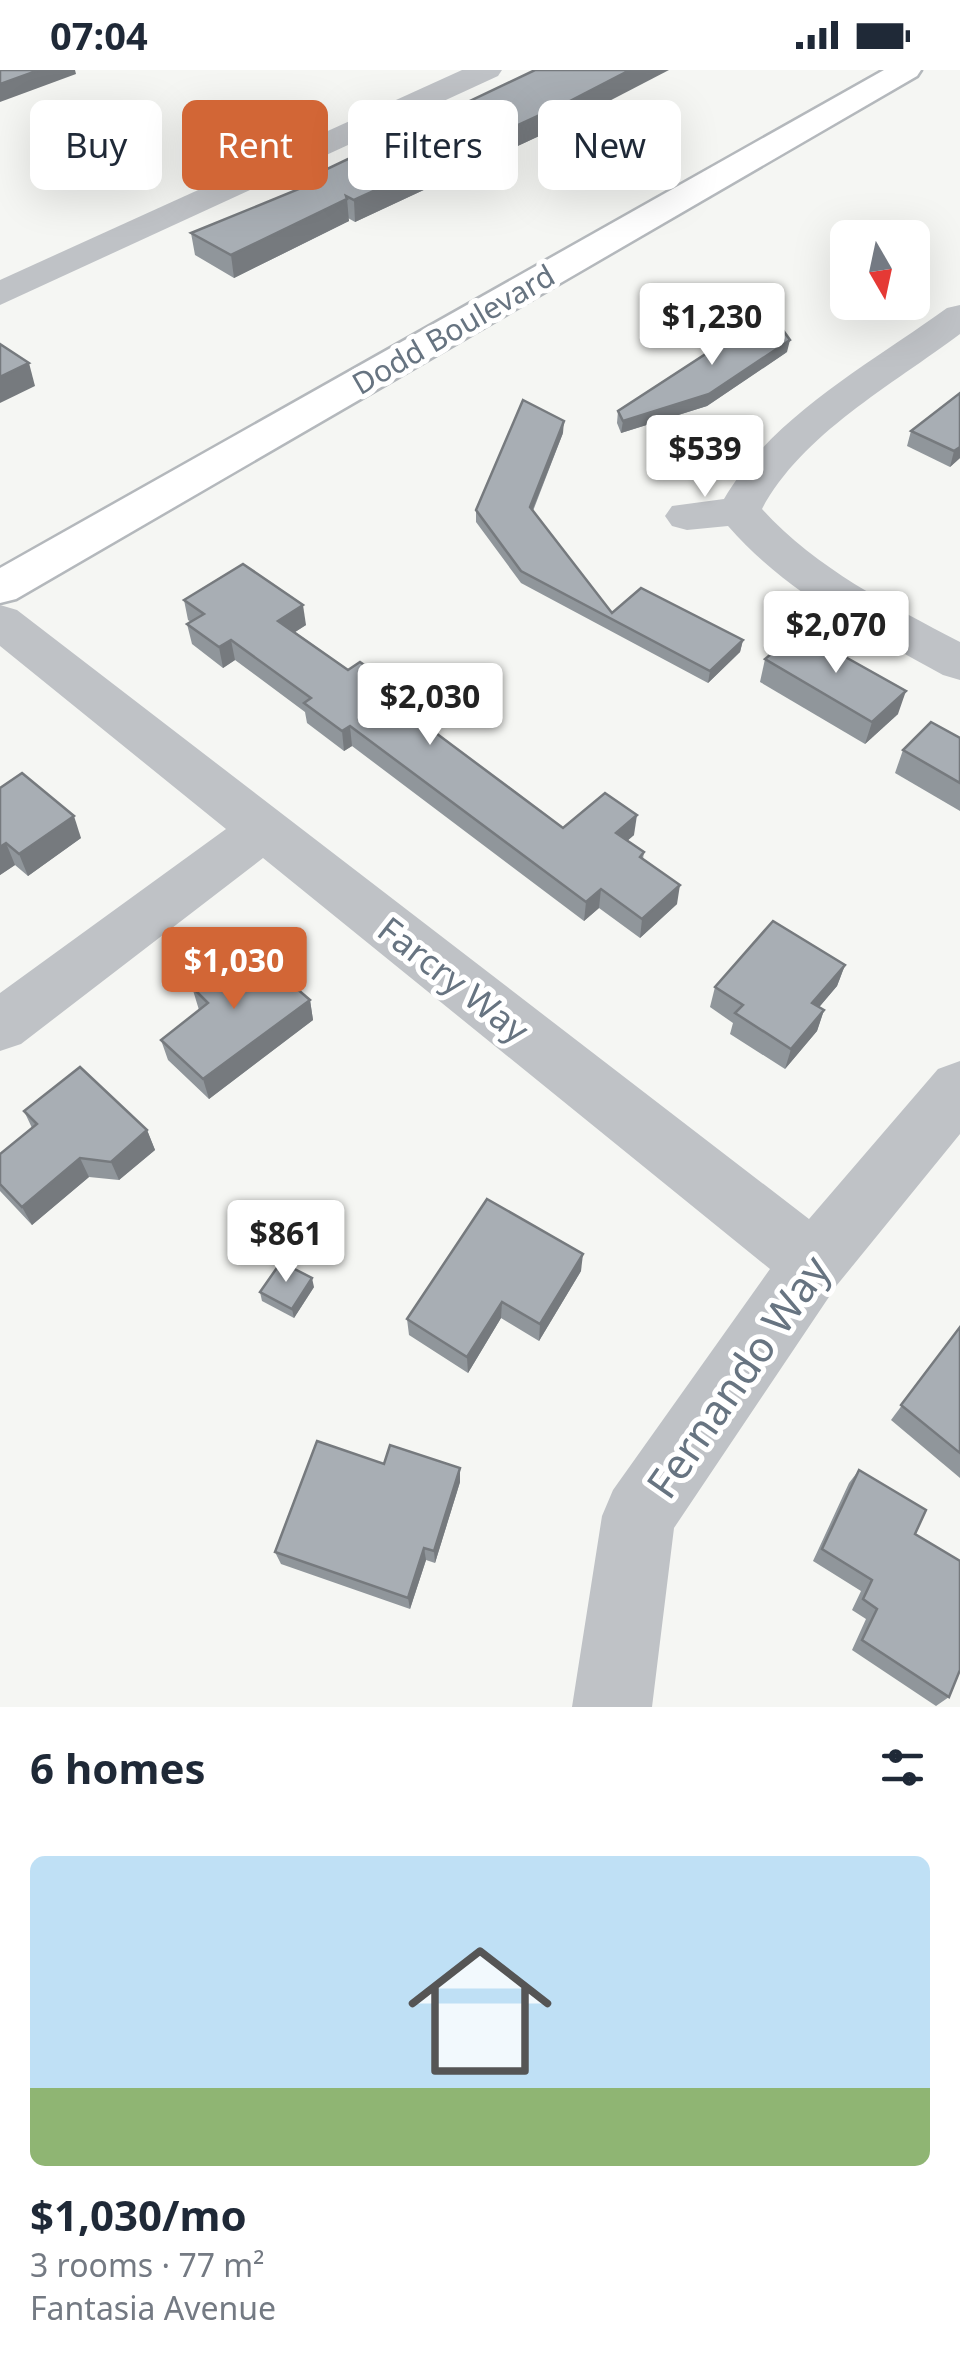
<!DOCTYPE html>
<html lang="en">
<head>
<meta charset="utf-8">
<style>
  body { margin:0; font-family:"Noto Sans",sans-serif; background:#f6f6f7; color:#1f2937; height:100vh; display:flex; flex-direction:column; font-size:38px; white-space:nowrap }
  * { box-sizing:border-box; margin:0 }
  p { font-size:32px; color:#747a83 }
  .icon { flex:none; width:55px; height:55px; fill:none; stroke:currentColor; stroke-width:2; stroke-linecap:round; stroke-linejoin:round }
  .map { position:relative; height:1637px; overflow:hidden }
  .side { display:flex; flex-direction:column; background:#fff; flex:1 }
  .side>* { flex:none }
  .top-card { position:absolute; left:30px; top:30px; width:900px; height:90px; display:flex; gap:20px }
  .needle { width:65px; rotate:171deg }
  .fabs { position:absolute; left:830px; top:150px; display:grid; gap:20px }
  .fabs a { display:grid; place-items:center; width:100px; height:100px; border-radius:15px; background:#fff; box-shadow:0 10px 40px #0002; font-size:50px }
  .price { position:absolute; translate:-50% -85px; padding:0 22px; border-radius:10px; background:#fff; color:#222; font-size:32px; line-height:65px; filter:drop-shadow(0 2px 5px #0008) }
  .price::after { content:''; position:absolute; left:50%; top:60px; width:30px; height:22px; margin-left:-15px; background:inherit; clip-path:polygon(0 0,100% 0,50% 100%) }
  .price.active { background:#d26636; color:#fff }
  ul { padding:0; list-style:none }
  li { display:grid; align-content:center; gap:20px; height:530px; padding:0 30px }
  li+li { border-top:2px solid #e0e1e3 }
  li span { display:grid; place-items:center; height:310px; border-radius:15px; color:#555 }
  li>.icon { margin-inline-start:auto }
  span .icon { width:180px; height:180px; fill:#fffc; stroke-width:1 }
  li b { font-size:42px }
  h2 { display:flex; justify-content:space-between; align-items:center; height:120px; padding:0 30px; font-size:42px }
  .chip { padding:0 35px; border-radius:15px; background:#fff; box-shadow:0 10px 40px #0002; font-size:35px; line-height:90px }
  .chip.active { background:#d26636; color:#fff }
  .status { display:flex; justify-content:space-between; align-items:center; height:70px; padding:0 50px; background:#fff; direction:ltr }
  .status svg { height:28px; fill:currentColor }
  .map>svg:first-child { display:block }
  .lines { fill:none; stroke-linecap:round; stroke-linejoin:round }
  .secondary-casing { stroke:#b4b8bc; stroke-width:5 }
  .street { fill:#bfc2c6; fill-rule:evenodd }
  .secondary { fill:#fff; fill-rule:evenodd }
  .wall { fill:#90969b }
  .shaded-wall { fill:#767a7e }
  .building { fill:#a8aeb4; stroke:#767a7e; stroke-width:2.5 }
  .labels { text-anchor:middle; dominant-baseline:central; stroke-width:10; stroke-linejoin:round; paint-order:stroke }
  .far-street-label { font-size:30px; fill:#677481; stroke:#fff }
  .street-label { font-size:35px; fill:#677481; stroke:#fff }
  .near-street-label { font-size:42px; fill:#677481; stroke:#fff }
</style>
</head>
<body>
<div class="status"><b>07:04</b><svg viewBox="0 0 49 12"><path d="M0 12V9h3v3zM5 12V6h3v6zM10 12V3h3v9zM15 12V0h3v12zM26 1h20v11H26zM47 4h2v5h-2z"/></svg></div>
<div class="map">
<svg width="960" height="1637" viewBox="0 0 960 1637">
  <rect width="100%" height="100%" fill="#f5f6f3"/>
  <g class="lines">
    <defs>
      <path id="secondary" d="M884,0H921L917,6L16,529L0,533V498Z"/>
    </defs>
    <use href="#secondary" class="secondary-casing"/>
    <g class="street">
      <path d="M462,0H502L498,6L0,235V210Z"/>
      <path d="M960,235V264C892,315 802,364 762,439C818,500 888,534 960,572V610L943,605C861,559 791,527 728,456L687,460L672,456L665,446L672,436L724,429C771,347 871,293 947,238Z"/>
      <path d="M0,535L17,540L809,1149L938,999L960,991V1064L837,1215L674,1458L652,1637H572L602,1446L613,1420L770,1199L263,788L21,974L0,981V923L226,759L0,576Z"/>
    </g>
    <use href="#secondary" class="secondary"/>
  </g>
  <g class="wall">
    <path d="M565,54L355,152L348,148L349,151L234,208L195,185L191,163L308,115V108Z"/>
    <path d="M787,282L707,336L621,363L617,353L618,341Z"/>
    <path d="M960,323V388L950,397L907,376L911,361Z"/>
    <path d="M563,363L533,441L612,543L743,570L740,582L708,613L521,513L476,452V440Z"/>
    <path d="M184,530L306,555L295,562L401,637L563,758L634,765L627,771L644,782L643,789L677,834L640,868L599,838L584,851L352,676L344,681L307,653L305,642L235,590L223,598L192,574L187,554L191,552L188,550Z"/>
    <path d="M765,589L898,644L865,674L760,612Z"/>
    <path d="M960,668V741L895,703L903,680Z"/>
    <path d="M0,718L81,768L28,806L15,795L0,805Z"/>
    <path d="M845,895L837,916L819,937L824,940L817,961L785,999L730,964L733,953L710,937L715,917Z"/>
    <path d="M192,917L310,930L313,950L209,1029L168,990L161,970L199,940Z"/>
    <path d="M24,1041L147,1060L155,1080L119,1110L89,1107L32,1155L0,1121V1084L32,1058Z"/>
    <path d="M581,1201L539,1271L501,1248L468,1303L409,1265L407,1249Z"/>
    <path d="M314,1217L294,1248L262,1231L260,1222Z"/>
    <path d="M960,1257V1408L891,1350Z"/>
    <path d="M384,1394L460,1412L435,1493L426,1490L410,1539L281,1494L275,1482Z"/>
    <path d="M859,1400L915,1464L949,1627L936,1636L852,1580L866,1549L852,1540L861,1521L813,1491L849,1413Z"/>
  </g>
  <g class="shaded-wall">
    <path d="M39,0H75L76,4L0,32V14Z"/>
    <path d="M630,0H669L565,54L355,152L354,130Z"/>
    <path d="M347,129L349,151L234,208L231,185Z"/>
    <path d="M790,270L787,282L707,336L621,363L623,351Z"/>
    <path d="M29,293L35,316L0,333V307Z"/>
    <path d="M564,351L563,363L529,449L530,437Z"/>
    <path d="M960,377V388L950,397L954,381Z"/>
    <path d="M303,535L306,555L281,571L278,551Z"/>
    <path d="M231,570L235,590L223,598L219,577Z"/>
    <path d="M743,570L740,582L708,613L710,601Z"/>
    <path d="M400,620L401,641L389,628Z"/>
    <path d="M906,621L898,644L865,674L872,652Z"/>
    <path d="M350,656L352,676L344,681L342,661Z"/>
    <path d="M637,745L634,765L613,783L616,763Z"/>
    <path d="M74,746L81,768L28,806L19,784Z"/>
    <path d="M6,773L15,795L0,805V777Z"/>
    <path d="M680,815L677,834L640,868L642,849Z"/>
    <path d="M601,819L599,838L584,851L586,832Z"/>
    <path d="M845,895L837,916L805,954L812,933Z"/>
    <path d="M310,930L313,950L209,1029L203,1009Z"/>
    <path d="M824,940L817,961L785,999L791,979Z"/>
    <path d="M147,1060L155,1080L119,1110L111,1092Z"/>
    <path d="M80,1088L89,1107L32,1155L22,1137Z"/>
    <path d="M583,1184L581,1201L539,1271L540,1254Z"/>
    <path d="M312,1208L314,1217L294,1248L292,1239Z"/>
    <path d="M502,1232L501,1248L468,1303L467,1287Z"/>
    <path d="M460,1398V1412L435,1493L434,1481Z"/>
    <path d="M424,1478L426,1490L410,1539L408,1528Z"/>
  </g>
  <g class="building">
    <path d="M0,0H39L0,14Z"/>
    <path d="M535,0H630L566,33L354,130L346,126L347,129L231,185L191,163L316,112L308,108Z"/>
    <path d="M770,242L790,270L709,324L623,351L618,341Z"/>
    <path d="M0,274L29,293L0,307Z"/>
    <path d="M960,323V377L954,381L911,361Z"/>
    <path d="M523,330L564,351L530,437L612,543L641,518L743,570L710,601L521,501L476,440Z"/>
    <path d="M243,494L303,535L278,551L348,600L360,592L400,620L389,628L563,758L605,723L637,745L616,763L644,782L640,787L680,815L642,849L601,819L586,832L350,656L342,661L304,633L311,628L231,570L219,577L187,554L204,544L184,530Z"/>
    <path d="M799,561L906,621L872,652L765,589Z"/>
    <path d="M931,652L960,668V713L903,680Z"/>
    <path d="M22,703L74,746L19,784L6,773L0,777V718Z"/>
    <path d="M773,851L845,895L812,933L824,940L791,979L735,943L743,935L715,917Z"/>
    <path d="M246,875L310,930L203,1009L161,970L208,933L192,917Z"/>
    <path d="M80,997L147,1060L111,1092L80,1088L22,1137L0,1114V1084L37,1054L24,1041Z"/>
    <path d="M487,1129L583,1184L540,1254L502,1232L467,1287L407,1249Z"/>
    <path d="M281,1192L312,1208L292,1239L260,1222Z"/>
    <path d="M960,1257V1383L901,1335Z"/>
    <path d="M317,1371L384,1394L390,1375L460,1398L434,1481L424,1478L408,1528L275,1482Z"/>
    <path d="M859,1400L926,1440L915,1464L960,1491V1600L949,1627L862,1570L877,1539L863,1529L872,1510L822,1479Z"/>
  </g>
  <g class="labels">
    <g class="far-street-label">
      <text transform="translate(453 259) rotate(-30)">Dodd Boulevard</text>
    </g>
    <g class="street-label">
      <text transform="translate(454 909) rotate(38)">Farcry Way</text>
    </g>
    <g class="near-street-label">
      <text transform="translate(737 1306) rotate(-55)">Fernando Way</text>
    </g>
  </g>
</svg>
<div class="fabs">
<a><svg class="needle" viewBox="-14 -14 28 28"><path d="M0-13l5 13h-10z" fill="#e53935"/><path d="M0 13l5-13h-10z" fill="#747a83"/></svg></a>
</div>
<b class="price" style="left:712px;top:298px">$1,230</b>
<b class="price" style="left:705px;top:430px">$539</b>
<b class="price" style="left:836px;top:606px">$2,070</b>
<b class="price" style="left:430px;top:678px">$2,030</b>
<b class="price active" style="left:234px;top:942px">$1,030</b>
<b class="price" style="left:286px;top:1215px">$861</b>
<div class="top-card">
<a class="chip">Buy</a>
<a class="chip active">Rent</a>
<a class="chip">Filters</a>
<a class="chip">New</a>
</div>
</div>
<section class="side">
<h2>6 homes<svg class="icon" aria-label="filters" viewBox="0 0 24 24"><path d="M4 7h16M4 17h16"/><circle cx="9" cy="7" r="2"/><circle cx="15" cy="17" r="2"/></svg></h2>
<ul>
<li><span style="background:linear-gradient(#bfe0f5 75%,#8fb573 0)"><svg class="icon" aria-label="home" viewBox="0 0 24 24"><path d="M3 11l9-7 9 7M6 9v11h12V9"/></svg></span><div><b>$1,030/mo</b><p>3 rooms · 77 m²</p><p>Fantasia Avenue</p></div></li>
</ul>
</section>
</body>
</html>
